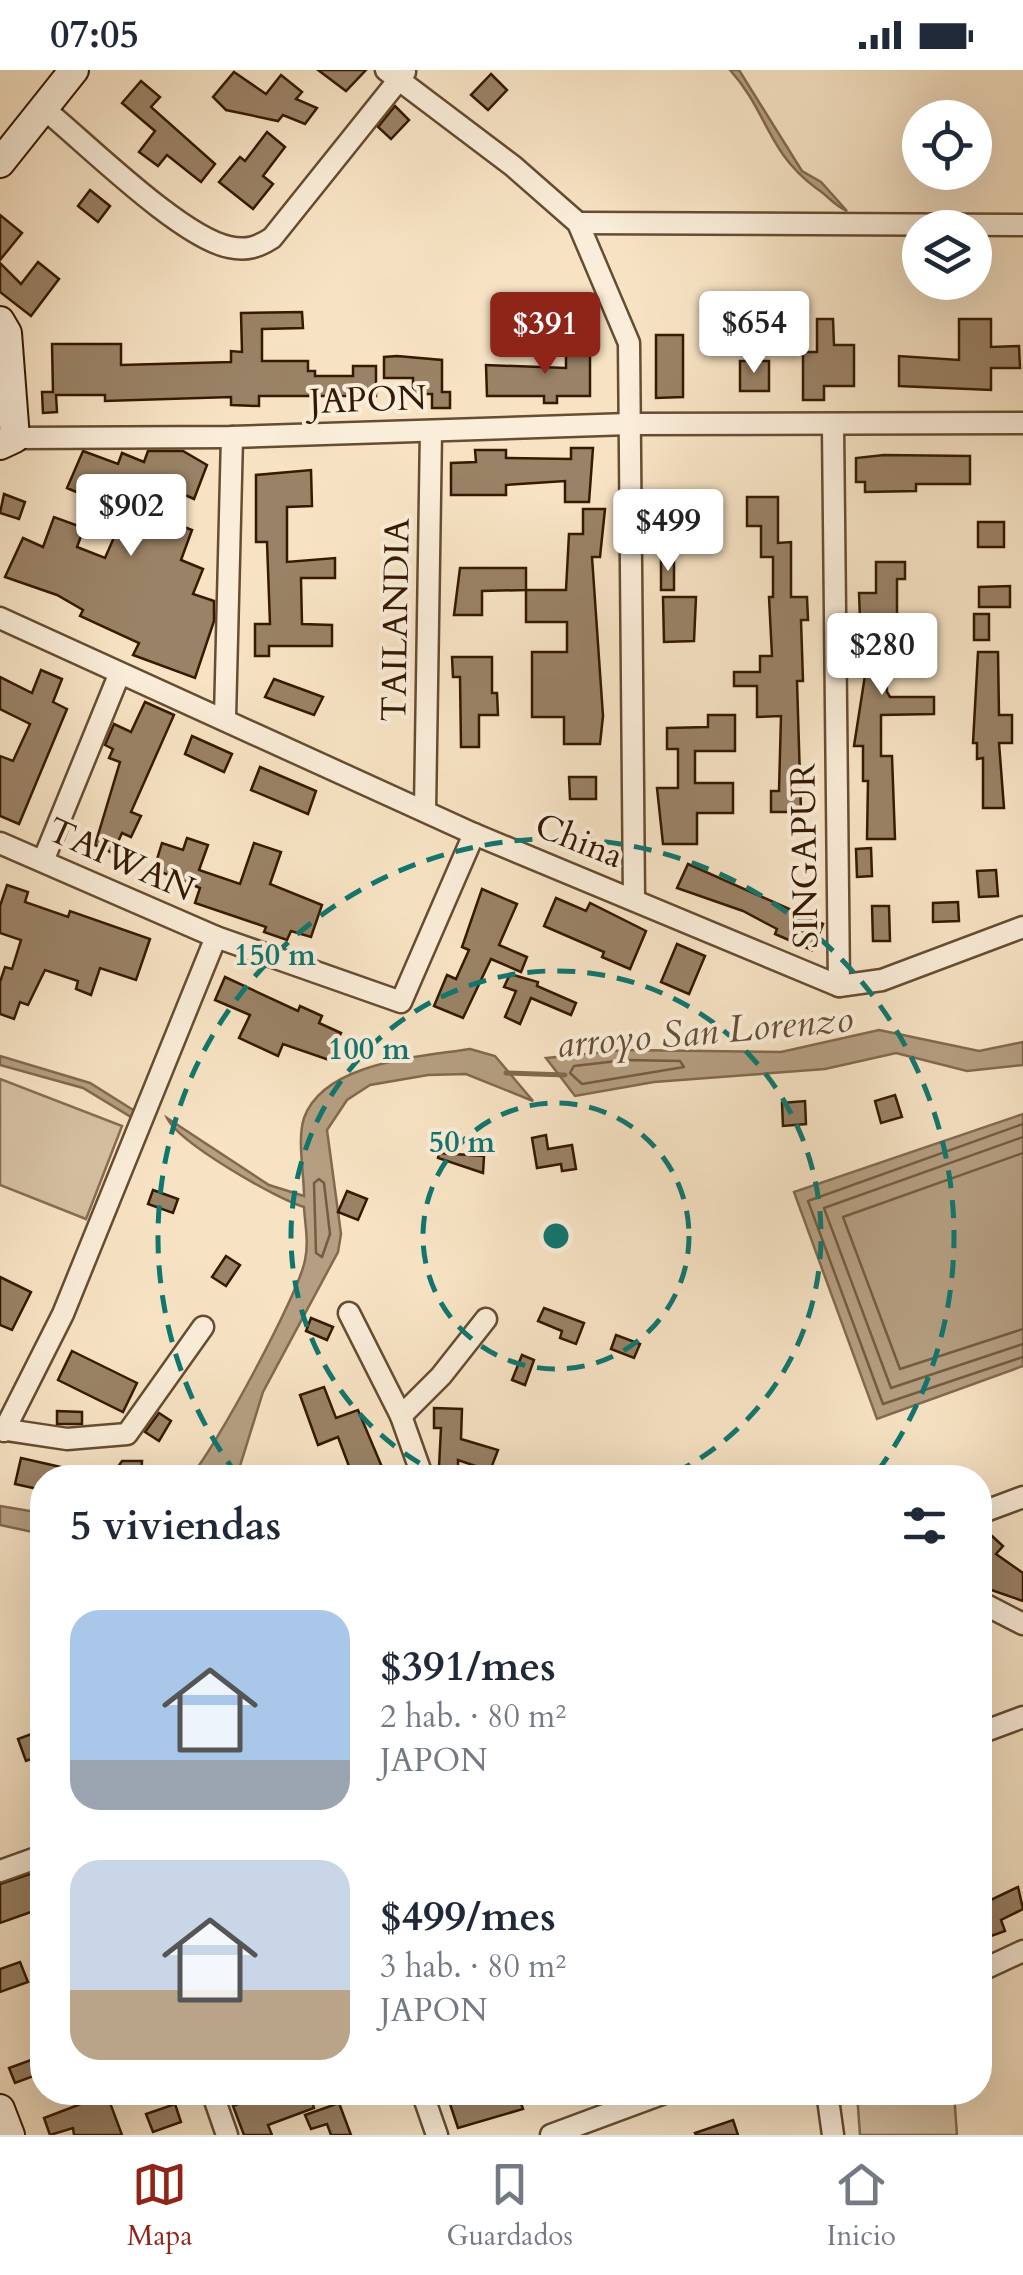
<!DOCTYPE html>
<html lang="es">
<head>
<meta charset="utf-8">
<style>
  body { margin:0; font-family:Cardo,serif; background:#f6f6f7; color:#1f2937; height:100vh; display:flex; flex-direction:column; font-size:38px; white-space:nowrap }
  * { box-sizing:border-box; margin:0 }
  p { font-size:32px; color:#747a83 }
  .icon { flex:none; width:55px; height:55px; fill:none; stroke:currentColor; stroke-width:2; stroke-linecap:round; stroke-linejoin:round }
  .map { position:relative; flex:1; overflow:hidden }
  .sheet { position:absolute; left:30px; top:1395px; width:962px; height:640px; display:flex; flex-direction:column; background:#fff; border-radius:40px; box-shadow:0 10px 40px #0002 }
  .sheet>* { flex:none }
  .controls { position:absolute; left:902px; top:30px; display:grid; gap:20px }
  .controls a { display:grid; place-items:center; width:90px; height:90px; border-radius:50%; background:#fff; box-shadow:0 10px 40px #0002; font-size:50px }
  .price { position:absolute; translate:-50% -85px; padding:0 22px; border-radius:10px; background:#fff; color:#222; font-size:32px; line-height:65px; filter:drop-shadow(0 2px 5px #0008) }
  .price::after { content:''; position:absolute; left:50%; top:60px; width:30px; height:22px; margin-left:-15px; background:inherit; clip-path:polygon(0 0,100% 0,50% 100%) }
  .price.current { background:#8f2418; color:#fff }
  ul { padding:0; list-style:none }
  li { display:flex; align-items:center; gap:30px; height:250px; padding:0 40px }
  li span { display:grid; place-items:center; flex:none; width:280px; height:200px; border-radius:30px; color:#555 }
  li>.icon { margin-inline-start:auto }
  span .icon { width:120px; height:120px; fill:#fffc; stroke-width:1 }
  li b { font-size:42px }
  h2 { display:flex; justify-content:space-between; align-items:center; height:120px; padding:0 40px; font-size:42px }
  .status { display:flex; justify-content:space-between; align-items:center; height:70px; padding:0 50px; background:#fff; direction:ltr }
  .status svg { height:28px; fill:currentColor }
  .tab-bar { display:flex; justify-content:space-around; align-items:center; height:140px; border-top:2px solid #e0e1e3; background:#fff; font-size:28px; color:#747a83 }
  .tab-bar a { display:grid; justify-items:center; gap:5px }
  .tab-bar .current { color:#8f2418 }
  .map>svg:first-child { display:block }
  .green { fill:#d6c1a3; stroke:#866d52; stroke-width:2.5 }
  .water { fill:#b59e81; stroke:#82694d; stroke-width:2.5 }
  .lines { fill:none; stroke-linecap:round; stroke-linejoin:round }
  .shore { stroke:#755c40; stroke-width:2.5 }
  .stream { stroke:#82694d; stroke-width:5 }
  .building { fill:#9a8266; stroke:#351900; stroke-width:2.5 }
  .street-casing { stroke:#664c31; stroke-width:25 }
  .secondary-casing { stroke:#351900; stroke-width:32 }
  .street { stroke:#faedd9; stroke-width:20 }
  .secondary { stroke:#faedd9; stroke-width:28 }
  .ring { fill:none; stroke:#0f766e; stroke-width:5; stroke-dasharray:18 12 }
  .labels { text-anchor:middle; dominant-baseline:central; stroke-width:8; stroke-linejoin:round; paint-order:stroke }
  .street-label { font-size:35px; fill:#351900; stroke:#faedd9 }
  .water-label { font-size:38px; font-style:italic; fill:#684e34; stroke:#faedd9 }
  .centre { fill:#0f766e; stroke:#faedd9; stroke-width:5 }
  .ring-label { font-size:30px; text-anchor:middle; font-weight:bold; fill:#0f766e; stroke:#faedd9; stroke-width:8; stroke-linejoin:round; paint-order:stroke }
</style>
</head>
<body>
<div class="status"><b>07:05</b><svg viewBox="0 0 49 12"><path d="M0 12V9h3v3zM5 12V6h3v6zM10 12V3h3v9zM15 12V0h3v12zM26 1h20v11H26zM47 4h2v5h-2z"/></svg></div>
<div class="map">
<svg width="1023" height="2065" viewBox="0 0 1023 2065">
  <rect width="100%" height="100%" fill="#f7e3c4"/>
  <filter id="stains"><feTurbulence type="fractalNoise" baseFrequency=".002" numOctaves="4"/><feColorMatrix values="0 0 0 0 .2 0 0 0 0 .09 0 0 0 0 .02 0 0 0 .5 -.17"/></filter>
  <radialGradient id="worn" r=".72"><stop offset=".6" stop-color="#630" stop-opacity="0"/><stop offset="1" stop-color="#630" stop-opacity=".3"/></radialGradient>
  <g class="green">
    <path d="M0,1009L122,1056L86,1149L0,1115Z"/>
    <path d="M857,2023H954L957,2065H860Z"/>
  </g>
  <g class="water">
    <path d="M730,0H739L802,101L821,112L847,141C835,136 827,125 816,118C767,82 768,42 730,0Z"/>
    <path d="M879,960L979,981L1023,972V995L967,1001L896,983L825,999L654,1012L575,1026L546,988L625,980L781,982Z"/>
    <path d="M470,979L495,986L533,1031L466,1004L428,1005L370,1015L347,1030L327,1060L341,1164L338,1182L263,1322L240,1396L231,1407H190C214,1381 299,1224 305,1190C309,1172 305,1155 304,1137C275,1128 179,1073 167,1048L269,1115L304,1126C304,1102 297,1070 304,1048C324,992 420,987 470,979Z"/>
    <path d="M0,986L90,1013L138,1043L136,1050L83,1018L0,995Z"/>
    <path d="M1023,1044V1296L877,1349L794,1122Z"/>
    <path d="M0,1436L42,1443V1464L0,1455Z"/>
  </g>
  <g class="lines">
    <g class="shore">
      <path d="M626,990L680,991L684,997L582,1014L570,1003L574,996Z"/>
      <path d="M1023,1054L808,1131L883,1334L1023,1287"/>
      <path d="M1023,1067L824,1138L891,1318L1023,1274"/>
      <path d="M1023,1083L843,1147L900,1299L1023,1259"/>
      <path d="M319,1109L324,1113L330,1164L322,1187L316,1183L314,1113Z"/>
    </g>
    <path class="stream" d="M506,1003L565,1005"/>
  </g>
  <g class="building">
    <path d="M318,0H366L346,21Z"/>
    <path d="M234,2L266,24L281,5L302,22L296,29L317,38L305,54L283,45L278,51L226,40L213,27Z"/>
    <path d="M491,4L507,20L488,40L471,25Z"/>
    <path d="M141,11L160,27L151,37L215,94L201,112L167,85L158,96L139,82L155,61L122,33Z"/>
    <path d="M395,36L409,50L391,69L378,57Z"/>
    <path d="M267,62L285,77L263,106L273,114L253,139L219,112L240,87L245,91Z"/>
    <path d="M90,120L110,136L98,152L78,136Z"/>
    <path d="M0,145L22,163L0,190Z"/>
    <path d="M38,192L59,209L31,246L0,222V193L21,214Z"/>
    <path d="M302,242L303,258L262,259V291H308V301H315V306H353V296H376V326H259V336L231,335V327L105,331V325H56L57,342L43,343L42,322H53L52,274H121V295L231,292V281L242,282L241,243Z"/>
    <path d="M817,249H833L834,275H854V316H824V330H803V282H817Z"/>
    <path d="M959,249H991V277L1019,276L1020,298H991V320L899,316V286L959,290Z"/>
    <path d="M656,265H683V327L656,328Z"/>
    <path d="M566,271H590V326H557V333H544V326H487L486,295L566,298Z"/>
    <path d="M397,286L442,290V322H450V338H432V324H413V308H384V287Z"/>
    <rect x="740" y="291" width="29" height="30"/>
    <path d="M571,378H593L589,432H565V411L506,415V425H451V393L476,392L475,380H506V388L571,389Z"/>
    <path d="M83,381L118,394L122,383L144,392L148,381H183L207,395L194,429L183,424L171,452L192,460L181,490L203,499L193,524L214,531V551L195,608L133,585L139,573L80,546L83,540L57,525L5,507L23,468L43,477L54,447L84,458L77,477L105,488L126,440L97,425L95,430L67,418Z"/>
    <path d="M884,385L970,386V414H916V421L865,422V412H856V388Z"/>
    <path d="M311,400L312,436L287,437V492L335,488V508H301L302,554L332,555V576H269V586H255V554H270L267,472H256V405Z"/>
    <path d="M4,424L25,432L19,449L0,443Z"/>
    <path d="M747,427H778V473L791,472V527H807L808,550H801L803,611H797L801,742H771V721H779L781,646L757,647V616H734V602H760V586H772L769,527H773V487H761V456H747Z"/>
    <path d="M583,439H605L600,487H592L603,646L600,674H564V647H532V582H567V552H526V520H566L569,464H583Z"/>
    <rect x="978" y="452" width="26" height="25"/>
    <rect x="661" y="488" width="13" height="32"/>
    <path d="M876,492H905V509H897V581H886L887,622L890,627H934V644L881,645V686H892L895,769H867L868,711H863V676H854L866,599V549H860L859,523H876Z"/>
    <path d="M460,498H526V520L482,521V545H454Z"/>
    <path d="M1010,516V537H979V517Z"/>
    <path d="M663,527H696L694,571L664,572Z"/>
    <rect x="974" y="544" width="15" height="26"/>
    <path d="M978,582H998L999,645H1012V673H999L1004,738H983V688L977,689V673H973Z"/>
    <path d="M452,587H492V623H497L498,645H479V677H461L460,607H453Z"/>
    <path d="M41,600L62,609L53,632L67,639L19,754L0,746V686L13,691L30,654L0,639V607L32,623Z"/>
    <path d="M274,609L323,627L314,645L265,627Z"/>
    <path d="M145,632L174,645L131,742L141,746L131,767L122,763L113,783L95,775L120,692L109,688L113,679L105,675L114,654L131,662Z"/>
    <path d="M708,645H735V681H695V713H733V743H697V774H663L657,718H678V679H667V658L708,657Z"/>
    <path d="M192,666L232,684L224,702L185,684Z"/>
    <path d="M260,697L316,721L308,744L251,720Z"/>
    <path d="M569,707H596V729H570Z"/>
    <path d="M187,768L208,775L199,800L240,814L254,773L281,782L270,814L322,835L311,867L291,861L287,870L264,862L266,857L195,833L200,818L154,799L162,773L183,780Z"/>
    <path d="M871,778L872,806L857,807L856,779Z"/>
    <path d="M688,794L823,854L812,880L775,864L777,859L743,841L677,818Z"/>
    <path d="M996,800L998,826L979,827L977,801Z"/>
    <path d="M7,815L28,822L25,832L68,847L70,841L150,869L136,910L100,898L91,925L76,919L78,911L45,900L28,935L20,932L14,949L0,944V912L5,897L12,899L21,870L0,863V836Z"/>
    <path d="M482,819L517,834L499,875L527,887L521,902L491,889L463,948L434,936L447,905L456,909L469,880L462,877Z"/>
    <path d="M556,828L586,841L590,833L646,861L630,899L602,887L604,882L544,856Z"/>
    <path d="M958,832L959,851L933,852V833Z"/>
    <path d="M872,836H889L890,871H873Z"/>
    <path d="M677,874L705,886L689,924L661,912Z"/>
    <path d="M510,904L538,912L537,916L576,933L571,945L531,928L520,954L505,947L516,921L504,917Z"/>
    <path d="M225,907L298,941L300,936L322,946L319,953L341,963L329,990L283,974L278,986L239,968L250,945L215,930Z"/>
    <path d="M895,1025L902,1047L881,1053L875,1031Z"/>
    <path d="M805,1031L806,1054L783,1056L782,1033Z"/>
    <path d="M546,1065L548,1079L572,1075L576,1099L562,1101L561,1094L537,1098L532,1068Z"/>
    <path d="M439,1083L484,1086L483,1103L438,1088Z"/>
    <path d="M153,1120L178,1129L173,1143L148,1134Z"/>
    <path d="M347,1121L367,1129L358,1150L338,1142Z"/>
    <path d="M226,1186L240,1195L226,1216L212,1207Z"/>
    <path d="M0,1207L31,1222L12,1260L0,1255Z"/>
    <path d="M544,1238L584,1253L576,1274L560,1268L562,1261L538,1251Z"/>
    <path d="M311,1248L333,1257L327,1270L306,1261Z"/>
    <path d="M616,1265L640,1274L634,1288L611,1279Z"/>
    <path d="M72,1281L137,1313L123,1342L58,1310Z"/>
    <path d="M522,1285L534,1290L525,1315L512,1310Z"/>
    <path d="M324,1317L336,1348L358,1340L382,1397L353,1407L338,1367L318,1375L300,1325Z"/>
    <path d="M434,1338L462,1339L461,1369L498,1380L490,1401L458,1390V1398L439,1397L441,1358H434Z"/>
    <path d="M57,1341L82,1342V1354H57Z"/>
    <path d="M159,1343L171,1351L159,1371L145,1362Z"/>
    <path d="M21,1388L83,1402V1408H42V1420L15,1414Z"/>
    <path d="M122,1391H142L141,1408H110Z"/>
    <path d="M992,1466L1003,1476L996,1484L1023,1503V1531L980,1516V1472L984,1475Z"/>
    <path d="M42,1660V1685L26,1691L18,1669Z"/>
    <path d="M42,1800V1838L0,1853V1814Z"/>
    <path d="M1018,1817L1023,1839L1001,1850L1005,1861L980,1870V1835Z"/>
    <path d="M20,1892L28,1912L0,1922V1899Z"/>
    <path d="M42,1986V2003L15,2013L9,1998Z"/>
    <path d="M83,2022H106L122,2065H74L73,2058L50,2065L44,2048L86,2032Z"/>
    <path d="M270,2022H309L314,2038L268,2055L272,2065H244L233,2036Z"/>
    <path d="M446,2022H517L523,2039L458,2058Z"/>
    <path d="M339,2033L351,2065H331L327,2054L311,2059L305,2045Z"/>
    <path d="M175,2034L181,2052L153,2062L146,2044Z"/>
    <path d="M733,2050L738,2065H696L695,2063Z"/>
  </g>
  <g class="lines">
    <defs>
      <g id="street">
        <path d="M386,0L513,96L578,153L629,273L634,829"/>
        <path d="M43,38C85,72 180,167 229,177C247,181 258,177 272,168L405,2"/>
        <path d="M578,153L1023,155"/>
        <path d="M833,356L839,916"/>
        <path d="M15,368L232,367L629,354L1023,353"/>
        <path d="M0,548L474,764L839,916L882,910L1023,857"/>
        <path d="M225,648L232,367"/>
        <path d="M425,740L431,361"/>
        <path d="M0,773L216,867L401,932L474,764"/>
        <path d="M43,791L119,605"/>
        <path d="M349,1243L401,1346L423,1408"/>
        <path d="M401,1346L441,1306L486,1249"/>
        <path d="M0,1359L67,1369L127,1364L203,1257"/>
        <path d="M4,1361L63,1244L216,867"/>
        <path d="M980,1443L1023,1427"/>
        <path d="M980,1532L1023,1554"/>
        <path d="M980,1663L1023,1647"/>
        <path d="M0,1801L42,1786"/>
        <path d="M980,1901L1023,1881"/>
        <path d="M212,2022L227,2065"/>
        <path d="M422,2022L437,2065"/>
        <path d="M827,2022L833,2065"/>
        <path d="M551,2065L667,2022"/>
      </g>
      <g id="secondary">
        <path d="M0,93L74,0"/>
        <path d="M0,251L7,263L15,368L0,375"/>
        <path d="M0,2039L10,2065"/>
      </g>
    </defs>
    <use href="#street" class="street-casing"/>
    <use href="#secondary" class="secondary-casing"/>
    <use href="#street" class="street"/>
    <use href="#secondary" class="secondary"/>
  </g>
  <g class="ring">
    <circle cx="556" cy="1166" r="133"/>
    <path d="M446 1407A265 265 0 1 1 666 1407"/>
    <path d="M238 1406A398 398 0 1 1 874 1406"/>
  </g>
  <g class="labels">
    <g class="street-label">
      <text transform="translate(368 330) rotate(-2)">JAPON</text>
      <text transform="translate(396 550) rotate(-89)">TAILANDIA</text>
      <text transform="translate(579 771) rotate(22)">China</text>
      <text transform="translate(805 786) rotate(-91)">SINGAPUR</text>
      <text transform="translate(121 790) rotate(24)">TAIWAN</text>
    </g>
    <g class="water-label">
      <text transform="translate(705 962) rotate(-5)">arroyo San Lorenzo</text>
    </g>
  </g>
  <circle cx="556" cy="1166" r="15" class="centre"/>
  <g class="ring-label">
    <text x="275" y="895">150 m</text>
    <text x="369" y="989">100 m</text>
    <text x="462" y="1082">50 m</text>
  </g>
  <rect width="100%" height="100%" filter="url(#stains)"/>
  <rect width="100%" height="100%" fill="url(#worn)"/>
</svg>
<div class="controls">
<a><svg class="icon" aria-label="locate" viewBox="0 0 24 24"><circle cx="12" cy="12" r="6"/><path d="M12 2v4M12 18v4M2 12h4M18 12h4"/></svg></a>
<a><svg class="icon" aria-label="layers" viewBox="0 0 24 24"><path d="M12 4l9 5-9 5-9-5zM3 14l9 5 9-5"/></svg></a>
</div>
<b class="price" style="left:754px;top:306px">$654</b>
<b class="price current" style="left:545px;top:307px">$391</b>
<b class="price" style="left:131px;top:489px">$902</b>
<b class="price" style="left:668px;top:504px">$499</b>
<b class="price" style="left:882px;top:628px">$280</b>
<section class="sheet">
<h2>5 viviendas<svg class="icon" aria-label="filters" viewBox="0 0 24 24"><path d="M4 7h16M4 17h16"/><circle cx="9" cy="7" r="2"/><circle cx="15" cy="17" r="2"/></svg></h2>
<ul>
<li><span style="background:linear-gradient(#a9c7e8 75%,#9aa5b1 0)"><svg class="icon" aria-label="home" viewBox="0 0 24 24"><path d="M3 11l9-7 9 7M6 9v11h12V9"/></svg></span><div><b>$391/mes</b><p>2 hab. · 80 m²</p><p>JAPON</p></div></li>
<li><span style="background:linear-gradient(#c9d6e8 65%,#b9a48a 0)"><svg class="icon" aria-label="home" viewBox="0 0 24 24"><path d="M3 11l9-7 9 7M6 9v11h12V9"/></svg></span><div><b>$499/mes</b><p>3 hab. · 80 m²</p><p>JAPON</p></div></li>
</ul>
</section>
</div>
<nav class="tab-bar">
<a class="current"><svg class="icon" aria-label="map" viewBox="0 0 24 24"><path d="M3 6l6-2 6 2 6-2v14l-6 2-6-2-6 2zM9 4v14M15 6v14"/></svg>Mapa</a>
<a><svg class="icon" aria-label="saved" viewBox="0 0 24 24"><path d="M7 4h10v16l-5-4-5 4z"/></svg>Guardados</a>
<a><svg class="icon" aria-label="home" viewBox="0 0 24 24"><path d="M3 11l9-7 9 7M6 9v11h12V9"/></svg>Inicio</a>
</nav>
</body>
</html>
